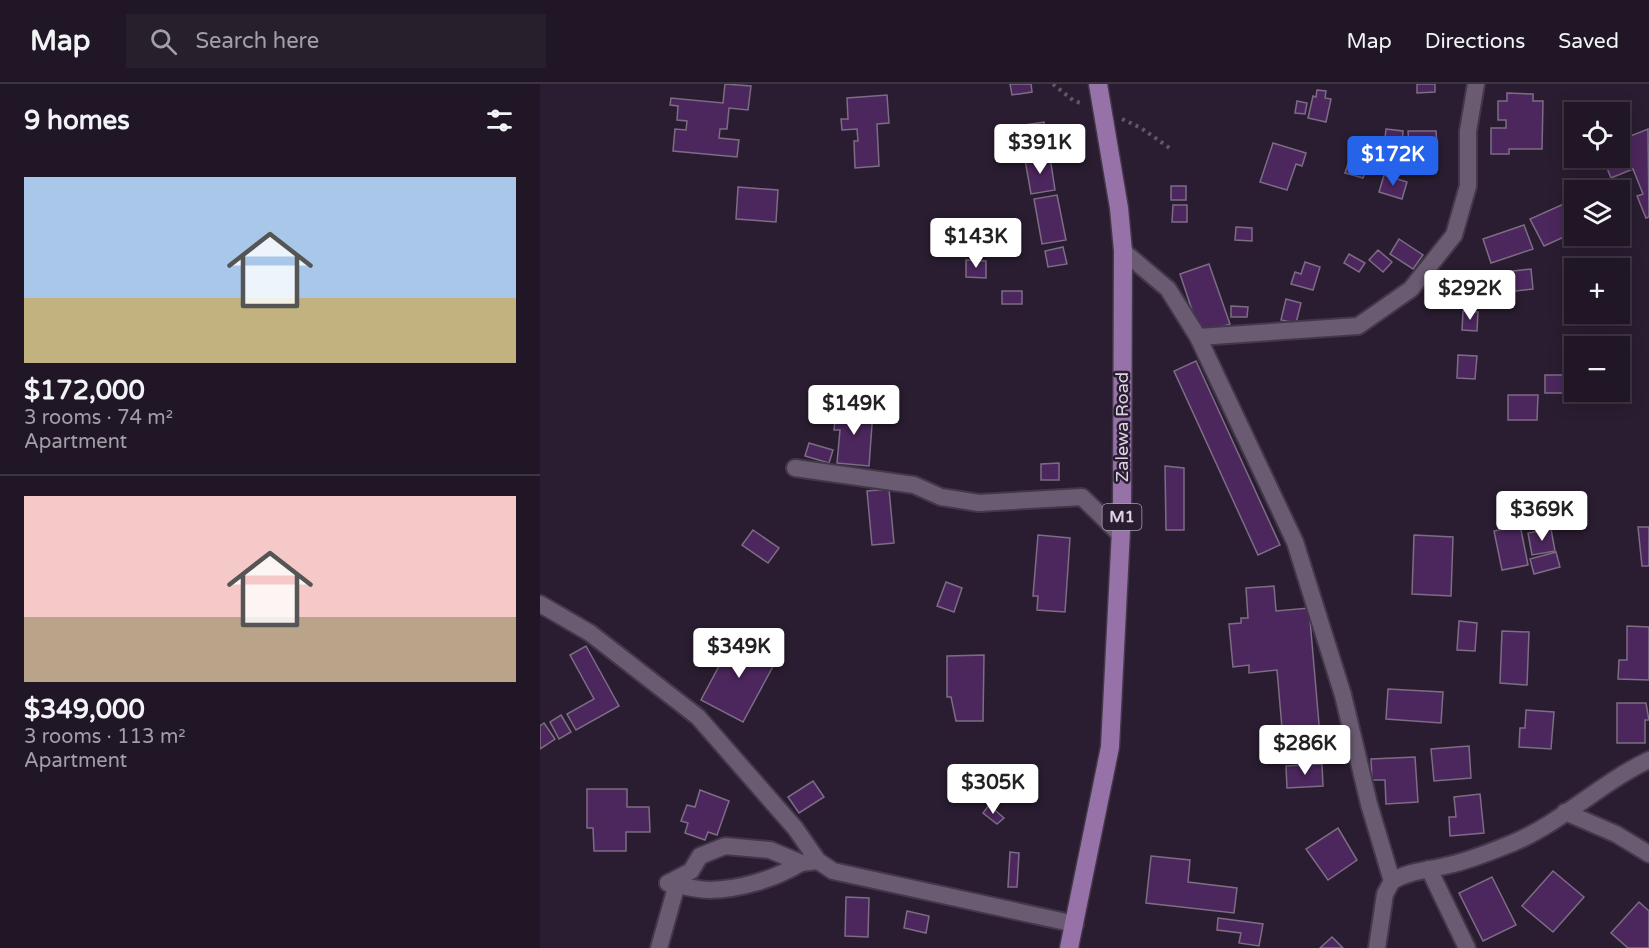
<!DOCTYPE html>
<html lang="en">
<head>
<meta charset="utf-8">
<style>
  body { margin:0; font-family:"Varela Round",sans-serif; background:#281f2d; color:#f1f3f6; height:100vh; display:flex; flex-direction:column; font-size:22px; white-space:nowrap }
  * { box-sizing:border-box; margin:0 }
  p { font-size:20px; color:#a29fa7 }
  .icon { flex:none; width:33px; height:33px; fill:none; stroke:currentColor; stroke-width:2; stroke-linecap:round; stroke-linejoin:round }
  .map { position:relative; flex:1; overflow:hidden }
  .sheet { display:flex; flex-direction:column; background:#201625; width:540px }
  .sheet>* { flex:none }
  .controls { position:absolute; left:1024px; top:18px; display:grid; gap:12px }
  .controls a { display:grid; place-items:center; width:66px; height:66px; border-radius:0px; background:#201625; box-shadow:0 3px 15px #0003,0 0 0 2px #3d3542; font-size:30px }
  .price { position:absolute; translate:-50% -51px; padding:0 14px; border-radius:6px; background:#fff; color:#222; font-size:20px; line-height:39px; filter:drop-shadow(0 2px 3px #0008) }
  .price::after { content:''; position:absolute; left:50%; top:36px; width:18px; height:14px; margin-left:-9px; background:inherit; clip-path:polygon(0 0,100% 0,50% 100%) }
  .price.selected { background:#2563eb; color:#fff }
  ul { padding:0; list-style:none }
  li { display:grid; align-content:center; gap:12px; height:318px; padding:0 24px }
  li+li { border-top:2px solid #3d3542 }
  li span { display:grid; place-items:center; height:186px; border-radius:0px; color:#555 }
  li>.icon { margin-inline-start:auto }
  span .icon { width:108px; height:108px; fill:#fffc; stroke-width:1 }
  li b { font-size:26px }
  h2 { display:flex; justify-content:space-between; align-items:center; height:72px; padding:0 24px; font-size:26px }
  header { display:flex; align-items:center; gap:36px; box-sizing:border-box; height:84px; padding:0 30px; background:#201625; border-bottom:2px solid #3d3542 }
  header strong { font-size:28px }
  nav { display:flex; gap:33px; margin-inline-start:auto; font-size:21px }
  .search { width:420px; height:54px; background:#281f2d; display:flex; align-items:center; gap:15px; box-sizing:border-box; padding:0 21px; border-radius:0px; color:#a29fa7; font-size:22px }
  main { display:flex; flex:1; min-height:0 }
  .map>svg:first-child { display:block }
  .building { fill:#4c275e; stroke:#7c6c84; stroke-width:1.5 }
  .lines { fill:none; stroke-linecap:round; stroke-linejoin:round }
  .minor-casing { stroke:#433849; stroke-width:20 }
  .trunk-casing { stroke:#433849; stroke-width:21 }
  .path { stroke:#625668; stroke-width:4; stroke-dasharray:3 4.5; stroke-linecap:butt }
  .minor { stroke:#6a5b72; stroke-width:16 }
  .trunk { stroke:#9672a9; stroke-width:18 }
  .labels { text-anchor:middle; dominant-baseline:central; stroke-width:5; stroke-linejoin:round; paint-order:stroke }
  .shield { fill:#2a1d31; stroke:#a79dad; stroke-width:1.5 }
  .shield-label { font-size:16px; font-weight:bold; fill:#ddd4e2 }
  .street-label { font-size:18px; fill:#ddd4e2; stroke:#2a1d31 }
</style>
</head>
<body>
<header>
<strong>Map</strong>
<div class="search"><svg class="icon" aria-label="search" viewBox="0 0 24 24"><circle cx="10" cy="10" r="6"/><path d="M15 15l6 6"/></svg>Search here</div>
<nav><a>Map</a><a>Directions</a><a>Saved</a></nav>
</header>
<main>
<section class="sheet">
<h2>9 homes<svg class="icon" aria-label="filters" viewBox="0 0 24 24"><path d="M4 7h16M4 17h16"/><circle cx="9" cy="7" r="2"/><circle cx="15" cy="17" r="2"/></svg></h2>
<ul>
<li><span style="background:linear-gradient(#a9c7e8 65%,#c2b280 0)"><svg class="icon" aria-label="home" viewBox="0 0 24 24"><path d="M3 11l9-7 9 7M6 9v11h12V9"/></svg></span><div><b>$172,000</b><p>3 rooms · 74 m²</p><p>Apartment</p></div></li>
<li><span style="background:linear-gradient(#f6c9c9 65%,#b9a48a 0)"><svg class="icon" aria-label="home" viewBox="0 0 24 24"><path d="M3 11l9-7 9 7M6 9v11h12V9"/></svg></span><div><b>$349,000</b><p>3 rooms · 113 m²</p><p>Apartment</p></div></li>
</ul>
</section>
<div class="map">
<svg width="1109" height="864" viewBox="0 0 1109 864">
  <rect width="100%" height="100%" fill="#2a1d31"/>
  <g class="building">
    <path d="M185,0L211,2L208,26L189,24L187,45H180L179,54L199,56L197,73L133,67L135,45L146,46L147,37L137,36L138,22L130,21L131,14L183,19Z"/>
    <path d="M470,0H491L492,8L472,11Z"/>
    <path d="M877,0H895V8L877,9Z"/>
    <path d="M777,6L786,7L785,14L791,15L786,38L768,34L773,12L776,13Z"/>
    <path d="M967,9L993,10V17H1003L1002,65H969V70H951V44H966V36H958V17H967Z"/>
    <path d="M347,11L349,39L337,40L339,82L315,84L314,57H318L317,45L302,46L301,35H308L307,14Z"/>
    <path d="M757,17L767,19L765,30L755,29Z"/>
    <path d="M504,38L508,66L484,70L482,52L486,51L485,41Z"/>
    <path d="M846,45L863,47L862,66L844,64Z"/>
    <path d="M1108,45L1109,133L1106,134L1097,112L1103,110L1093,85L1071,94L1063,74H1080V56Z"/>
    <path d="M868,47H896L897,62L886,63V68H878V63H869Z"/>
    <path d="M733,59L766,69L762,82L756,80L747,106L720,98Z"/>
    <path d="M811,71L829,76L823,94L805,89Z"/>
    <path d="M510,73L515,106L491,110L485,76Z"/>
    <path d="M844,91L867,98L862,115L839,108Z"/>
    <rect x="631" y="102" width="15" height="14"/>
    <path d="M198,103L238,106L236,138L196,135Z"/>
    <path d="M517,111L526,156L502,160L494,115Z"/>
    <path d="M1035,115V148L1004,162L990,135Z"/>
    <path d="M633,121H647V138H632Z"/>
    <path d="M984,141L993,165L951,179L943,155Z"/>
    <path d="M696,143L712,144V157L695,156Z"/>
    <path d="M859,155L883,171L873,185L850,170Z"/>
    <path d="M523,163L527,180L508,183L505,167Z"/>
    <path d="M838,166L852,178L843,188L829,176Z"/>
    <path d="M809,170L825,179L819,188L804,179Z"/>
    <path d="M426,176L446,177V194L426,193Z"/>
    <path d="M765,178L780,183L773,206L751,200L755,188L761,190Z"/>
    <path d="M669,180L690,240L660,250L640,190Z"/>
    <path d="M991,185L993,205L968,208L965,188Z"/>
    <path d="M924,195H954V213L924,212Z"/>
    <rect x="462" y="207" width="20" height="13"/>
    <path d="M746,215L761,219L756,239L741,236Z"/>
    <path d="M691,222L708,223L707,233H691Z"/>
    <path d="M923,227L938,228L937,247L922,246Z"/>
    <path d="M918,271L937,272L935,295L917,294Z"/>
    <path d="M656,277L740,461L718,471L634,287Z"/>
    <rect x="1005" y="291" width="21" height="18"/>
    <path d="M968,311H998L997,336H968Z"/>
    <path d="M296,324L333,327L329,382L297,379L300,346H294Z"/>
    <path d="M269,359L293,366L289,379L265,372Z"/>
    <path d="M519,379V396H501V380Z"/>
    <path d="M625,382L644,384V446H626Z"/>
    <path d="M349,405L354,459L332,461L327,407Z"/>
    <path d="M980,441L988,481L962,486L954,447Z"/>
    <path d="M1098,443H1109V482H1102Z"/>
    <path d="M1011,445L1015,467L992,471L988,449Z"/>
    <path d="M213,446L239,464L228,479L202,461Z"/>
    <path d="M498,451L530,454L525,528L497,526L498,512H493Z"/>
    <path d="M874,451L913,453L911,512L872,510Z"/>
    <path d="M1016,468L1020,483L994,490L990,475Z"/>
    <path d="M406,498L422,504L414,528L397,522Z"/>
    <path d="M734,502L736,527L769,524L782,675L745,679L737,586L709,589V581L693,583L689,540L701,539V534H708L706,504Z"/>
    <path d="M919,537L937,539L935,567L917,566Z"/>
    <path d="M1087,542L1109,543V596L1078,595L1079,576H1087Z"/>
    <path d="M962,547L989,548L987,601L960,599Z"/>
    <path d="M195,552L237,575L203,638L161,616Z"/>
    <path d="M46,562L79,622L36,646L27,630L54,615L30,571Z"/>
    <path d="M444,571L443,637H416L411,613H407V572Z"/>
    <path d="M848,605L903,608L901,639L846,635Z"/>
    <path d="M1077,619H1106L1109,636H1105V659H1077Z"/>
    <path d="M986,626L1014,628L1011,665L979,663L980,644H985Z"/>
    <path d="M21,631L31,648L19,655L10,638Z"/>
    <path d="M4,639L15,655L0,665V642Z"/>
    <path d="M929,662L931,694L894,697L891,665Z"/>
    <path d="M875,673L878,718L846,720L845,696H832L831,675Z"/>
    <path d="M782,680L783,702L747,704L746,682Z"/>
    <path d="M273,697L284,713L259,729L248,713Z"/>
    <path d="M47,705H87V723H109L110,748H86V767H54L53,744H47Z"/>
    <path d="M160,706L189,717L177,751L168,748L165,756L145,749L148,739L141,737L147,721L155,723Z"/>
    <path d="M940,710L944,749L910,752L909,733H916L914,713Z"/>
    <path d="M449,721L464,734L457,740L443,729Z"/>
    <path d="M798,744L817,776L788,796L766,765Z"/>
    <path d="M470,768L479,769L477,803H468Z"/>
    <path d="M611,772L650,776L648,798L697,804L694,829L606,819Z"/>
    <path d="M1013,787L1044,813L1013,848L982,822Z"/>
    <path d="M952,793L976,841L943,857L919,809Z"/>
    <path d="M306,813L329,814L328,853L305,852Z"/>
    <path d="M1099,818L1109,827V864H1088L1071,849Z"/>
    <path d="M367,827L389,832L386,849L364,844Z"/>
    <path d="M678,834L723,840L719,862L699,859L701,849L677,846Z"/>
    <path d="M792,853L803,864H780Z"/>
  </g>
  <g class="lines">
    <defs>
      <g id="minor">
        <path d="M583,167L628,205L658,253L755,458L803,611L829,720L852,797"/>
        <path d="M658,253L818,242L871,205L914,151L928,102V47L936,0"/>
        <path d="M255,384L374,401L401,413L439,419L542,413L581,451"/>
        <path d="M0,520L50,549L158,633L255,744L278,777L293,787L535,840"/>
        <path d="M1025,728L1076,750L1109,770"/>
        <path d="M889,785L927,864"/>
        <path d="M128,799L151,787L160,772L185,762L230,766L261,779L278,777"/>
        <path d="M128,799C141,801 156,806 170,806C201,805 235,795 261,779"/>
        <path d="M119,864L137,800"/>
        <path d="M837,864L845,810L852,797C869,787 890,786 909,781C932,776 953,767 975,758C1023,737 1062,698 1109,676"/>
      </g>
      <path id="trunk" d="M529,864L570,663L582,427L583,167L579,124L558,0"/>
    </defs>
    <use href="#minor" class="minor-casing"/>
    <use href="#trunk" class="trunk-casing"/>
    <g class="path">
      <path d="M513,0L534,17L544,20"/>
      <path d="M582,35L601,44L631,65"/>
    </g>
    <use href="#minor" class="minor"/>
    <use href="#trunk" class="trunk"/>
  </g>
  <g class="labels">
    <rect class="shield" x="562.5" y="420" width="39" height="26" rx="4.5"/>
    <g class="shield-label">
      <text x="582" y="433">M1</text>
    </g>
    <g class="street-label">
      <text transform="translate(582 343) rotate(-90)">Zalewa Road</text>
    </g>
  </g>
</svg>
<div class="controls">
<a><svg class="icon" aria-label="locate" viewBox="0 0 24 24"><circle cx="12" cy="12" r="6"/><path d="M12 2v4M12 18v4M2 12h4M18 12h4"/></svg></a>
<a><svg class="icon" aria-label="layers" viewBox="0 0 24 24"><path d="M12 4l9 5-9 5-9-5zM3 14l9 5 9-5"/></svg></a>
<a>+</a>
<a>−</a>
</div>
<b class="price" style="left:500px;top:91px">$391K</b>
<b class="price selected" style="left:853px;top:103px">$172K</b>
<b class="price" style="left:436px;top:185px">$143K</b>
<b class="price" style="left:930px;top:237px">$292K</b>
<b class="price" style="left:314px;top:352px">$149K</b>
<b class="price" style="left:1002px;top:458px">$369K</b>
<b class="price" style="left:199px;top:595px">$349K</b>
<b class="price" style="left:765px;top:692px">$286K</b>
<b class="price" style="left:453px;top:731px">$305K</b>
</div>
</main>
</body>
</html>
